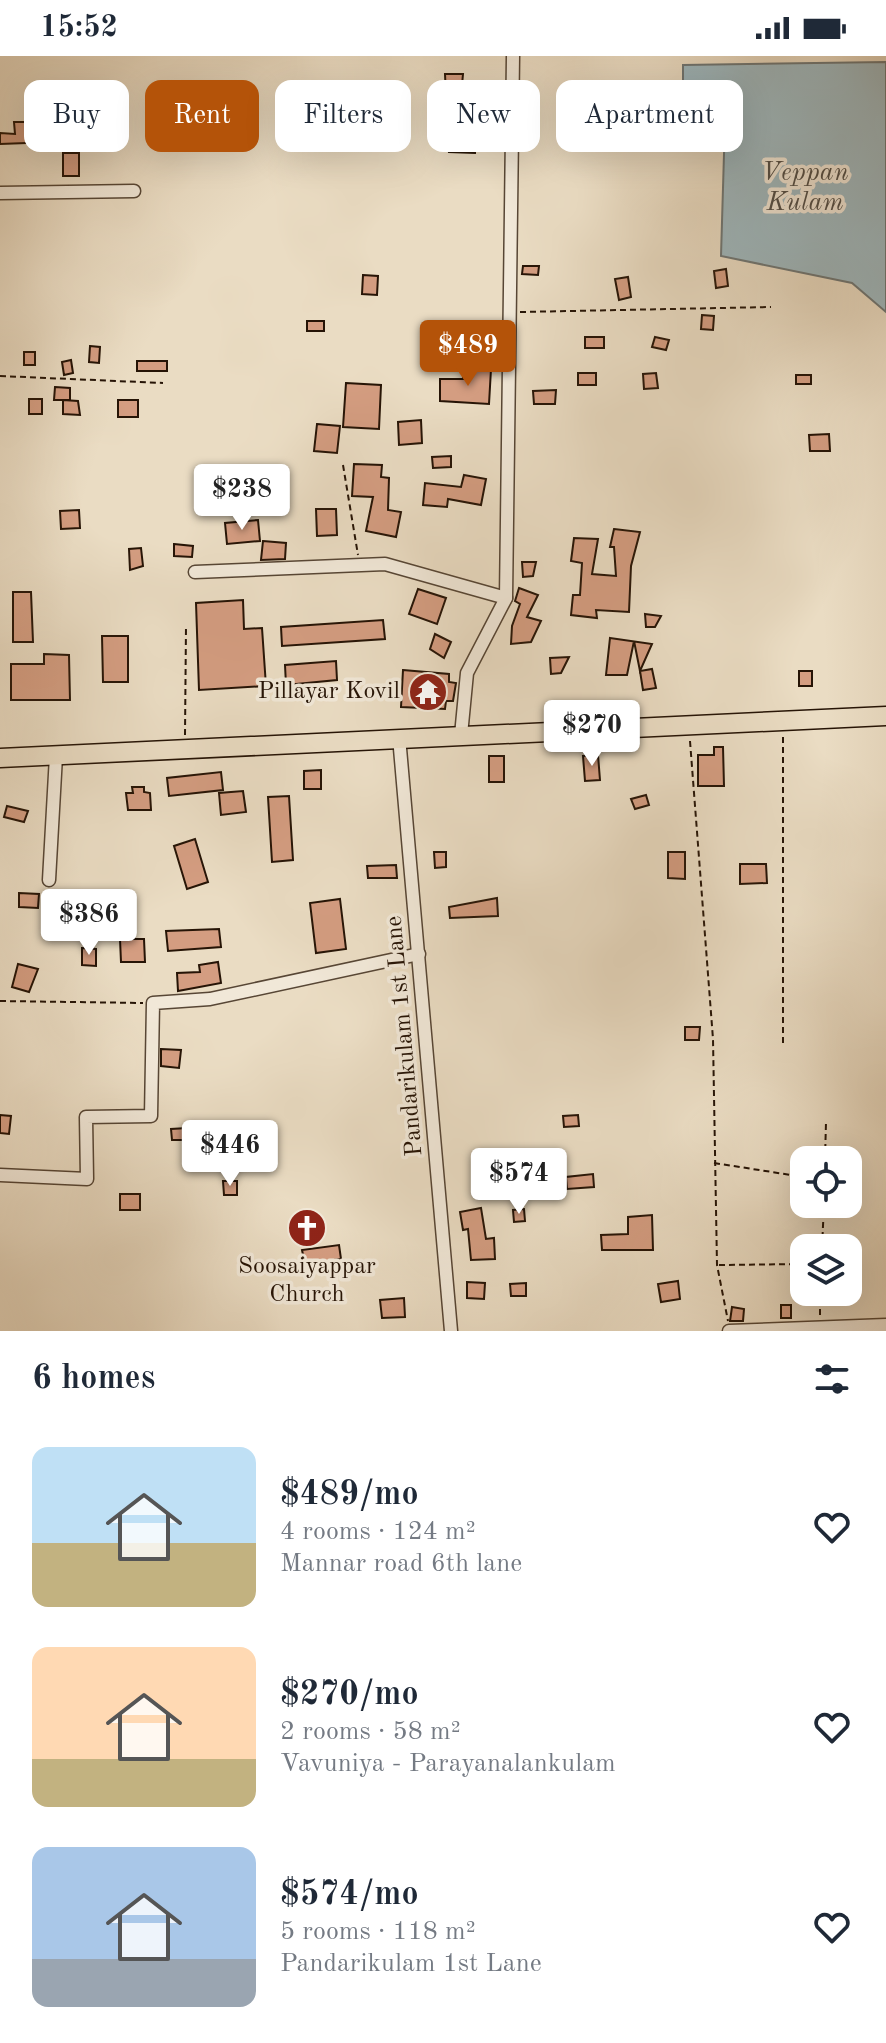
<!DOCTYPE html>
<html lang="en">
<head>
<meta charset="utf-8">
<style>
  body { margin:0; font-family:"Old Standard TT",serif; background:#f6f6f7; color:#1f2937; height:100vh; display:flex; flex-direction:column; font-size:30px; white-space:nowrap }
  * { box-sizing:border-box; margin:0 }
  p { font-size:26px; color:#747a83 }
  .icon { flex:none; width:44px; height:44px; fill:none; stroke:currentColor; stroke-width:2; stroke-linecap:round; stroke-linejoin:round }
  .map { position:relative; height:1275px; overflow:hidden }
  .sheet { display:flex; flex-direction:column; background:#fff; flex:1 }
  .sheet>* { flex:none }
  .hud { position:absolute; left:24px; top:24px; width:838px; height:72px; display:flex; gap:16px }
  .tools { position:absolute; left:790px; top:1090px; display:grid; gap:16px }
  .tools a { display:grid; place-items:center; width:72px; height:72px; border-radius:16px; background:#fff; box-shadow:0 8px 32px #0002; font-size:40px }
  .price { position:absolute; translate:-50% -68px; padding:0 18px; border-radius:8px; background:#fff; color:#222; font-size:26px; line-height:52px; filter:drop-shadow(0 2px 4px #0008) }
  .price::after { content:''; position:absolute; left:50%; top:48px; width:24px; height:18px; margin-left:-12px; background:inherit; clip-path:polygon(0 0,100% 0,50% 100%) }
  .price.current { background:#b45309; color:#fff }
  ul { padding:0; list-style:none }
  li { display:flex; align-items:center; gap:24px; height:200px; padding:0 32px }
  li span { display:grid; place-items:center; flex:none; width:224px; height:160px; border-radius:16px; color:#555 }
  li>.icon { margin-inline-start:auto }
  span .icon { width:96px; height:96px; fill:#fffc; stroke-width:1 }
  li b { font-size:34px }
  h2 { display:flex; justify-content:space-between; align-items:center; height:96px; padding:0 32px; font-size:34px }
  .chip { padding:0 28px; border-radius:16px; background:#fff; box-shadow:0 8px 32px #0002; font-size:28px; line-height:72px }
  .chip.current { background:#b45309; color:#fff }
  .status { display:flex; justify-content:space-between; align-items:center; height:56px; padding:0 40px; background:#fff; direction:ltr }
  .status svg { height:22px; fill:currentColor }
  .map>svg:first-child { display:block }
  .water { fill:#9eb8bf; stroke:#6e7675; stroke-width:2 }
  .building { fill:#d49d81; stroke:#261406; stroke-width:2 }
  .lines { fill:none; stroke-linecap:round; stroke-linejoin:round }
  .minor-casing { stroke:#574635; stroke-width:15 }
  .highway-casing { stroke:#261406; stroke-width:21 }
  .path { stroke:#261406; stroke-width:2; stroke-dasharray:6 4; stroke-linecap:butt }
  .minor { stroke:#f1e8d8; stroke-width:12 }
  .highway { stroke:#eadcc3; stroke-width:18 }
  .labels { text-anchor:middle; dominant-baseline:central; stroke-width:7; stroke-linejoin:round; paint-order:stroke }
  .poi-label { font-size:24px; fill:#261406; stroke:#f1e8d8; text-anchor:end }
  .street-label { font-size:24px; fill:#261406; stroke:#f1e8d8 }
  .water-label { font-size:26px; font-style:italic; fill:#504d47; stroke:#f1e8d8 }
</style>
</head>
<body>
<div class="status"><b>15:52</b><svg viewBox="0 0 49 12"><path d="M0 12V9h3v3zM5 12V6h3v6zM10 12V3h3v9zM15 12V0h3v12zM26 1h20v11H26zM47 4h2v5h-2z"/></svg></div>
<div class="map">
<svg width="886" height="1275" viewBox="0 0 886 1275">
  <rect width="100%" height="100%" fill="#eadcc3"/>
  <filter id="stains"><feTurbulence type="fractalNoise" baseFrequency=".0025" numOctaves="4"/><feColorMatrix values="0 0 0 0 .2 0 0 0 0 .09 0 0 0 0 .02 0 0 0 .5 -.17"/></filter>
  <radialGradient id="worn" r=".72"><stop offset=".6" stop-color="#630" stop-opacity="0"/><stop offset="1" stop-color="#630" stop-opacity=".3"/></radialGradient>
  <path class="water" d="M886,6V256L852,227L721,200L725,64L683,42V9Z"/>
  <g class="building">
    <path d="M445,18H463L461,40H446Z"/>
    <path d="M110,34V48L91,49L90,35Z"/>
    <path d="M14,66H53V86L0,88V77L15,78Z"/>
    <path d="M451,72L476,74L475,97L449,96Z"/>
    <rect x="63" y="97" width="16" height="23"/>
    <path d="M523,210H539L538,219L522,218Z"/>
    <path d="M726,213L728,230L716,232L714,215Z"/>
    <path d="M363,219L378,220L377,239L362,238Z"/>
    <path d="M628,221L631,241L619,244L615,223Z"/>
    <path d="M702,259L714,260L713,274L701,273Z"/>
    <rect x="307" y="265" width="17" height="10"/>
    <rect x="585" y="281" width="19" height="11"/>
    <path d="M655,281L669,284L666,294L652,291Z"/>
    <path d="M90,290L100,291L99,307L89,306Z"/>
    <rect x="24" y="296" width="11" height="13"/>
    <path d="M71,304L73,317L64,319L62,306Z"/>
    <rect x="137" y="305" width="30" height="10"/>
    <path d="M464,313H491L489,348L440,345V323H463Z"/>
    <rect x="578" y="317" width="18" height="12"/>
    <path d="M656,317L658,332L644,333L643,318Z"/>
    <rect x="796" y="319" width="15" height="9"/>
    <path d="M346,327L381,329L379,373L343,371Z"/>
    <path d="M55,331L70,332V344H54Z"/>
    <path d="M556,334L555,348H534L533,335Z"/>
    <rect x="29" y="343" width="13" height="15"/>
    <path d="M63,344L78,345L80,359L63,358Z"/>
    <rect x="118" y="344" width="20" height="17"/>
    <path d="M421,364L422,387L399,389L398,366Z"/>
    <path d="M317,368L340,370L337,397L314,395Z"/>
    <path d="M829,378L830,395H810L809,379Z"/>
    <path d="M451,400V411L433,412L432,401Z"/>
    <path d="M354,408L382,409L381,421L389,422L388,454L401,456L396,481L366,475L373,441L352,440Z"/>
    <path d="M464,419L486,423L481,449L448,443L447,451L423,449L425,427L461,431Z"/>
    <path d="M247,426L273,428L271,446L245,444Z"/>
    <path d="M316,453H336L337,479L317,480Z"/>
    <path d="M79,454L80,472L61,473L60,455Z"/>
    <path d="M258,464L260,485L227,488L225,467Z"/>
    <path d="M614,473L640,476L631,510L629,556L596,554L597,562L571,559L573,539H580L582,507L571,505L574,482L598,483L592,518L616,520L614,491H610Z"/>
    <path d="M263,485L286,487L285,503L261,504Z"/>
    <path d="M174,488L193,490L192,501L174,500Z"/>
    <path d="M141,492L143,510L130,514L129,493Z"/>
    <path d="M522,506H536L533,520L523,521Z"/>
    <path d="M519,532L538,539L527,561L541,565L531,586L511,588L512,570L520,548L515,545Z"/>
    <path d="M418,533L446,542L437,568L409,558Z"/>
    <path d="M13,536H31L33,586H13Z"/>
    <path d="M243,544L244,573L262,572L266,630L199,634L196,547Z"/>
    <path d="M645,558L661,560L655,571H646Z"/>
    <path d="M383,564L385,583L282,590L281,571Z"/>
    <path d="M435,578L451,586L444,602L430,593Z"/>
    <path d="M102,580H128V626H103Z"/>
    <path d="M610,582L652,588L640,615L634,585L627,619H606Z"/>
    <path d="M44,598L69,599L70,644H11V608H44Z"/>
    <path d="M569,601L561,617L551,618L550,602Z"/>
    <path d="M336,605L337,624L286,629L285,609Z"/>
    <path d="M652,613L656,632L643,634L640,615Z"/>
    <path d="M403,614L449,618V626L456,627L453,645H446L445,653L401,651Z"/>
    <rect x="799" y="615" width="13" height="15"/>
    <path d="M714,691H723L724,730H698V699H714Z"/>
    <path d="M598,699L600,724L585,725L583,700Z"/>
    <rect x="489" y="700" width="15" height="26"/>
    <path d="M321,714V733H304V715Z"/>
    <path d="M221,716L223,734L169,740L167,722Z"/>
    <path d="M132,731H144V736L150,737L151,754H128L126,737H133Z"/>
    <path d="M243,735L246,756L221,759L219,737Z"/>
    <path d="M646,739L649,749L635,753L631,743Z"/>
    <path d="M289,740L293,804L272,806L268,741Z"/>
    <path d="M7,750L28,755L24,766L4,761Z"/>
    <path d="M195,783L208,826L187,833L174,790Z"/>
    <path d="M434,796H446V811L435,812Z"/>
    <path d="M668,796H685V823L668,822Z"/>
    <path d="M740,808H766L767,827L740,828Z"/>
    <path d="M396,809L397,822H368L367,810Z"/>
    <path d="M19,837L39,838L38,852L19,851Z"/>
    <path d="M497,842L498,860L450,862L449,851Z"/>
    <path d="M340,843L346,893L316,897L310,847Z"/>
    <path d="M219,873L221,891L168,895L166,875Z"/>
    <path d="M120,883H144L145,906H121Z"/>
    <path d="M82,892L96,893V910L82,909Z"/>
    <path d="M218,906L221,927L178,935L177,917L200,916L199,909Z"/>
    <path d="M18,908L38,913L29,936L12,931Z"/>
    <path d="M685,971H700L699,984H685Z"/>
    <path d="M161,993L181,994L179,1012L161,1010Z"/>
    <path d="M0,1059L11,1060L9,1078L0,1077Z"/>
    <path d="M578,1059L579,1070L564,1071L563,1060Z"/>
    <path d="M187,1072V1084H172L171,1073Z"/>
    <path d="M593,1118L594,1131L567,1133L566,1121Z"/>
    <path d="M223,1125H237V1139H224Z"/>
    <rect x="120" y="1138" width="20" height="16"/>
    <path d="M481,1152L486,1183L494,1182L495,1203L471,1204L468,1173L463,1174L460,1156Z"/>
    <path d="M524,1153L525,1165L514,1166L513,1154Z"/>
    <path d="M652,1159L653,1194H602L601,1179L628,1178V1161Z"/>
    <path d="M339,1189L341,1203L305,1208L302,1194Z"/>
    <path d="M678,1225L680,1243L661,1246L658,1228Z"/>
    <path d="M467,1226L485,1227L484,1243L467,1242Z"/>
    <path d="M526,1227V1240H511L510,1228Z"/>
    <path d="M404,1242L405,1261L382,1262L380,1244Z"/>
    <rect x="781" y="1249" width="10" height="13"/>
    <path d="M732,1251L744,1253L743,1265H730Z"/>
  </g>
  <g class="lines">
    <defs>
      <g id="minor">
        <path d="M0,137L134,135"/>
        <path d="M195,516L385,508L506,542"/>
        <path d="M461,679L467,617L506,542L513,0"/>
        <path d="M399,681L451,1275"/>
        <path d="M49,824L56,700"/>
        <path d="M0,1119L87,1123L86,1061L151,1060L153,947L210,943L419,898"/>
        <path d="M729,1275L886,1269"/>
      </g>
      <path id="highway" d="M0,702L886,660"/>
    </defs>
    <use href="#minor" class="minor-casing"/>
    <use href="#highway" class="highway-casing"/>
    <g class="path">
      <path d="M520,256L771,251"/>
      <path d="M0,320L163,327"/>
      <path d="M343,409L358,499"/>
      <path d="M185,679L186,570"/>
      <path d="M783,681V987"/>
      <path d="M690,685L713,983L717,1209L728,1265"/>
      <path d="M0,945L143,947"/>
      <path d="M825,1104L826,1066"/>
      <path d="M714,1107L804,1121"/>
      <path d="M822,1192L824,1148"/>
      <path d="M719,1209L804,1208"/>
      <path d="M820,1259V1236"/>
    </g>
    <use href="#minor" class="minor"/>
    <use href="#highway" class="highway"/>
  </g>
  <defs>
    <symbol id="temple-disc" viewBox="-11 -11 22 22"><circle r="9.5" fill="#8f2418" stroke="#f1e8d8"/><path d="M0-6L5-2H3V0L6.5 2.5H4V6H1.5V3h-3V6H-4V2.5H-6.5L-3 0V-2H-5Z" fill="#fff"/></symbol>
    <symbol id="church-disc" viewBox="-11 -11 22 22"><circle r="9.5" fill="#8f2418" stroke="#f1e8d8"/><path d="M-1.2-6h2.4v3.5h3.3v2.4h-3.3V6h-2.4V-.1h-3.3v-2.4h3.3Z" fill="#fff"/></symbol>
  </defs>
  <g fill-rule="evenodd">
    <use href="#temple-disc" x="406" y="614" width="44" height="44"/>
    <use href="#church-disc" x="285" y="1150" width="44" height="44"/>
  </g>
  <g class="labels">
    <g class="poi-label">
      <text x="400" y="636">Pillayar Kovil</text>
      <text x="307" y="1211" text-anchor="middle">Soosaiyappar<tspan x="307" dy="28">Church</tspan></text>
    </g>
    <g class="street-label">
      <text transform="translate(405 980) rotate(-95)">Pandarikulam 1st Lane</text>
    </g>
    <g class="water-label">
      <text x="805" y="117">Veppan<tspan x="805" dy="30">Kulam</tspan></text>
    </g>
  </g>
  <rect width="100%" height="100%" filter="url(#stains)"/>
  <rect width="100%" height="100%" fill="url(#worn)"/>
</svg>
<div class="tools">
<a><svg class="icon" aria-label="locate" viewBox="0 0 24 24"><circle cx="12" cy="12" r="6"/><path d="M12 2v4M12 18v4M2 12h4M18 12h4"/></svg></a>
<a><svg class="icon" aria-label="layers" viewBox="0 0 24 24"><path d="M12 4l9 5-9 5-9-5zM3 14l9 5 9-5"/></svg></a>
</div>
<b class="price current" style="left:468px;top:332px">$489</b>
<b class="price" style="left:242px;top:476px">$238</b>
<b class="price" style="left:592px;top:712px">$270</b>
<b class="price" style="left:89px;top:901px">$386</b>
<b class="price" style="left:230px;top:1132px">$446</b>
<b class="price" style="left:519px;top:1160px">$574</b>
<div class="hud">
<a class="chip">Buy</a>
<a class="chip current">Rent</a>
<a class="chip">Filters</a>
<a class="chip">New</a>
<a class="chip">Apartment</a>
</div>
</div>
<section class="sheet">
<h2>6 homes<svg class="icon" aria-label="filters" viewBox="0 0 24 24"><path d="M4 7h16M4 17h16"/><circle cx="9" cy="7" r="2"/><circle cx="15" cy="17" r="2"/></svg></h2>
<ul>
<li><span style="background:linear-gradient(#bfe0f5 60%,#c2b280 0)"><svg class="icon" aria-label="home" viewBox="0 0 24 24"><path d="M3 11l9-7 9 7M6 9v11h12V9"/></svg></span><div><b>$489/mo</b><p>4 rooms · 124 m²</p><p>Mannar road 6th lane</p></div><svg class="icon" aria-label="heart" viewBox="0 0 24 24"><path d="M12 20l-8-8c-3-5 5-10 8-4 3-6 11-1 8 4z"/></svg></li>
<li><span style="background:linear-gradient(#ffd9b3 70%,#c2b280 0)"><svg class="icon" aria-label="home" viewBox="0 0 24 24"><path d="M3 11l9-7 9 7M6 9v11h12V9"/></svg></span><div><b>$270/mo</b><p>2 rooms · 58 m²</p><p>Vavuniya - Parayanalankulam</p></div><svg class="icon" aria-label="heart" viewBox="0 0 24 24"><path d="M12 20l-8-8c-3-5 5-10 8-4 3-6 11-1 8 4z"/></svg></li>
<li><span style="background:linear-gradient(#a9c7e8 70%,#9aa5b1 0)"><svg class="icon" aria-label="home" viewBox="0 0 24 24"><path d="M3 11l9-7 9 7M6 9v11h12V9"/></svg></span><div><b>$574/mo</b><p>5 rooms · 118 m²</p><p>Pandarikulam 1st Lane</p></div><svg class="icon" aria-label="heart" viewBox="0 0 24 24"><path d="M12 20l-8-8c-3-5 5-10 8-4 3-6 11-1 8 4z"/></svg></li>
</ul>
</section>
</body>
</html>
